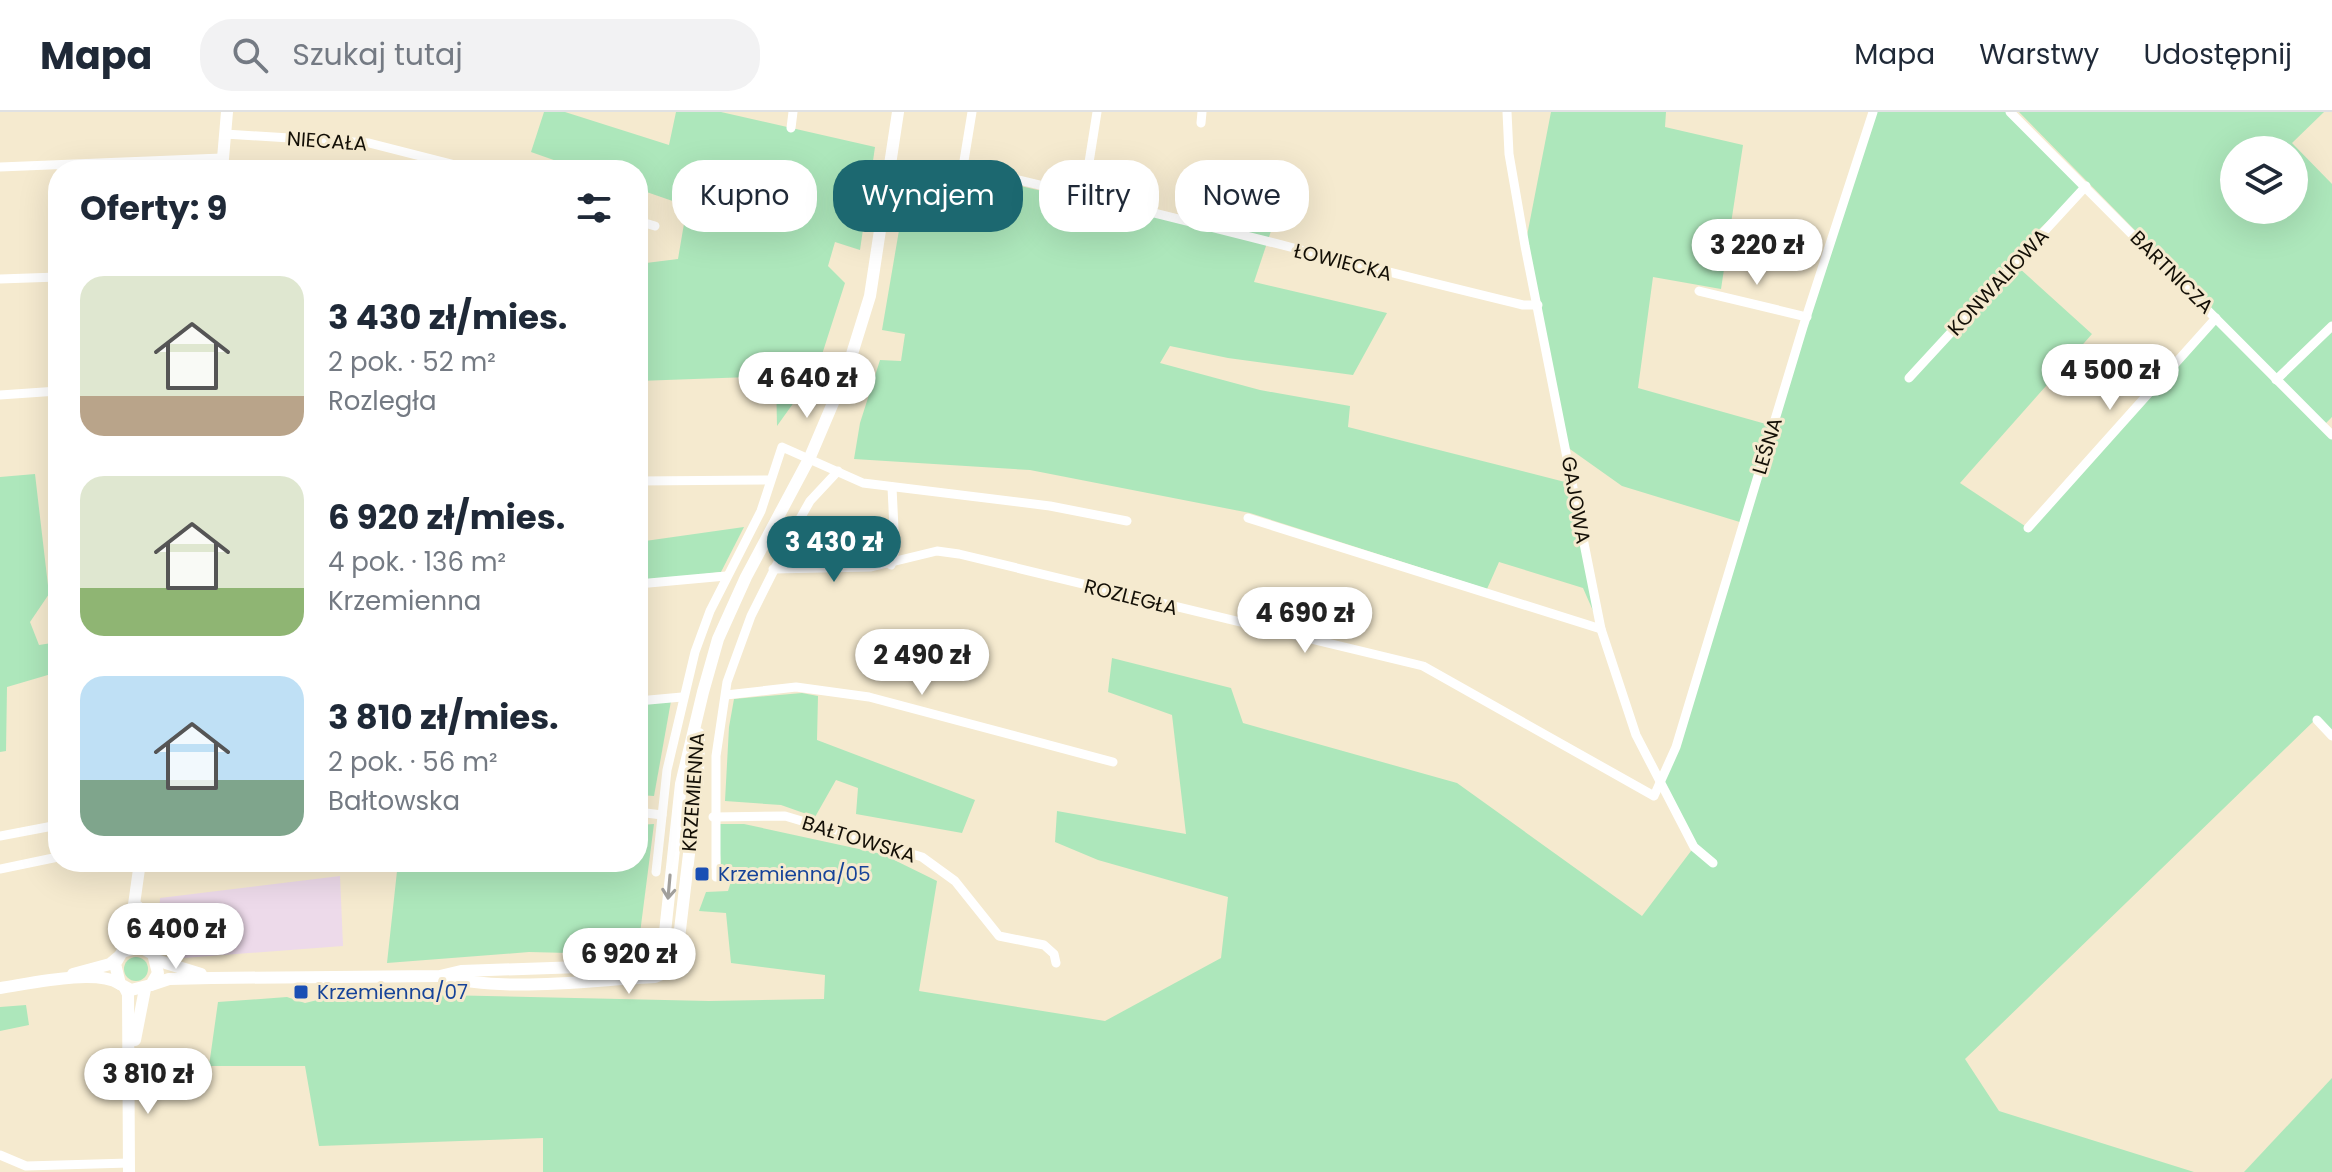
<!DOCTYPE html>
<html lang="pl">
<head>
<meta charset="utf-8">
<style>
  body { margin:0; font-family:Poppins,sans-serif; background:#f2f2f3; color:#1f2937; height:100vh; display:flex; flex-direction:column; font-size:30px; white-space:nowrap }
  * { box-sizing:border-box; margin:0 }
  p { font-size:26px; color:#747a83 }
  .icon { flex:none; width:44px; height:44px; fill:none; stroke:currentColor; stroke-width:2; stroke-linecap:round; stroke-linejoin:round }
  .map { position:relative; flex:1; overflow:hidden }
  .side { position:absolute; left:48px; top:48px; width:600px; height:712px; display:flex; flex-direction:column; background:#fff; border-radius:32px; box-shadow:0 8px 32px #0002 }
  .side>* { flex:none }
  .banner { position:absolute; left:672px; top:48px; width:760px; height:72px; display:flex; gap:16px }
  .controls { position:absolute; left:2220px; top:24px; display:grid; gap:16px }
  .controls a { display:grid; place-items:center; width:88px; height:88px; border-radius:50%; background:#fff; box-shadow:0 8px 32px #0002; font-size:40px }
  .price { position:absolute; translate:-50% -68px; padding:0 18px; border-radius:28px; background:#fff; color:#222; font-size:26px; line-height:52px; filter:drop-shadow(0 2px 4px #0008) }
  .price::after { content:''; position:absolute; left:50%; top:48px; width:24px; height:18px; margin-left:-12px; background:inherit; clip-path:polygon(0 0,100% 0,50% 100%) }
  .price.selected { background:#1c6870; color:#fff }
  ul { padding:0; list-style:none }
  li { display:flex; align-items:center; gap:24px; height:200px; padding:0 32px }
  li span { display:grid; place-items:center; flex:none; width:224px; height:160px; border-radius:24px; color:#555 }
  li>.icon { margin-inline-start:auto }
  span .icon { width:96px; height:96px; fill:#fffc; stroke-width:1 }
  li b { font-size:34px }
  h2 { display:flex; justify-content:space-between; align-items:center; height:96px; padding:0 32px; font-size:34px }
  .chip { padding:0 28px; border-radius:32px; background:#fff; box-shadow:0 8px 32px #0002; font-size:28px; line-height:72px }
  .chip.selected { background:#1c6870; color:#fff }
  header { display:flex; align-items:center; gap:48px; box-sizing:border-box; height:112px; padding:0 40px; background:#fff; border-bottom:2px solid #e0e1e3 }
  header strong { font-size:38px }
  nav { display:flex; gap:44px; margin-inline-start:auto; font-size:28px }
  .search { width:560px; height:72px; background:#f2f2f3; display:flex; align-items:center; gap:20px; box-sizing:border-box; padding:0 28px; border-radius:32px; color:#747a83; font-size:30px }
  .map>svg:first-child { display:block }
  .commercial { fill:#eddaea }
  .green { fill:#ade7bb; fill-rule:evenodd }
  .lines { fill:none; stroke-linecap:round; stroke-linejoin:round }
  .minor { stroke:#fff; stroke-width:9 }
  .secondary { stroke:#fff; stroke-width:12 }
  .oneway { stroke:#a19f9b }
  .transit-dot { fill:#1a4fb4; stroke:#f5eacf; stroke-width:3 }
  .labels { text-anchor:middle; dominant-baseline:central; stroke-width:6; stroke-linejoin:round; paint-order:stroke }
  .street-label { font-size:20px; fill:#130f06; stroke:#f5eacf }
  .transit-label { font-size:20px; fill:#164399; stroke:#f5eacf; text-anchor:start }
</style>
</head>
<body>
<header>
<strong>Mapa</strong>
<div class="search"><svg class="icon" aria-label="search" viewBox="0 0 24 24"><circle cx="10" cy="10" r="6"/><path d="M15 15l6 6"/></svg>Szukaj tutaj</div>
<nav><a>Mapa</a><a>Warstwy</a><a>Udostępnij</a></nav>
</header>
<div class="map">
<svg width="2332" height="1060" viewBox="0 0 2332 1060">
  <rect width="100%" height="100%" fill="#f5eacf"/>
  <path class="commercial" d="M340,764L343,834L183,846L158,829L160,786Z"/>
  <g class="green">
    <path d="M544,0H565L669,33L676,0H721L875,35L860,138L835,130L828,154L845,171L817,258L777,314L776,264L638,269V152L678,147L687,94L638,77V58H582L531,40Z"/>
    <path d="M1551,0H1666L1665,15L1743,33L1721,177L1653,165L1638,276L1773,314L1873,0H2010L2086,74L2008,146L2092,222L1960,371L2028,416L2216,206L2332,327V619L2318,605L1965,947L1999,999L2194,1060H543V1026L319,1034L305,954H209L218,890L287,885L305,891L347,881L709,889L824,887L825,863L731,851L726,801L699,799L706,780L728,779L734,760L721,756L718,712H744L882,742L937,769L919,879L1105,909L1221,846L1228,785L1098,748L1055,730L1057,699L1186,722L1172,603L1108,580L1112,546L1231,576L1243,611L1457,671L1642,804L1694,735L1662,669L1743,411L1622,374L1567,335L1601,517L1583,476L1499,450L1487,477L1250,401L1030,358L854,347L860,311L880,248L901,249L905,222L882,218L911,48L959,56V60L1177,110L1190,68L1281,89L1254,170L1387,201L1353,263L1228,246L1170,234L1160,251L1260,278L1350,294L1348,315L1565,370L1566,334L1525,134Z"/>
    <path d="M2019,0H2324L2292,31L2332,72V305L2325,312ZM2234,38H2294V98H2234Z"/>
    <path d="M35,362L49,482L30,510L39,533L58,530V560L7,575L6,639L0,640V365Z"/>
    <path d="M744,415L721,460L638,470V430Z"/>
    <path d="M802,581L818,584L817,628L975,688L962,721L856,702L858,676L836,668L815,705L781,693L725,689L729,615L734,587Z"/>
    <path d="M671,589L654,684L638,683V592Z"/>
    <path d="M654,712L639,829L631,839L609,842L529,840L387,851L398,750H638V713Z"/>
    <circle cx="136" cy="857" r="12"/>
    <path d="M26,893L29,913L0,919V895Z"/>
    <path d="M2332,966V1060H2244Z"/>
  </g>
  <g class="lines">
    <g class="minor">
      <path d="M972,0L963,55C1151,98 1336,148 1523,193H1538"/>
      <path d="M1507,0L1509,42L1525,134L1601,517L1636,623L1694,735L1713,751"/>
      <path d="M2010,0L2332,323"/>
      <path d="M1201,11L1202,0"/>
      <path d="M791,16L793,0"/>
      <path d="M225,22L369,31L475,58"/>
      <path d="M0,55L222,46"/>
      <path d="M1084,82L1097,0"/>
      <path d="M638,109L655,114"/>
      <path d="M0,167L58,165"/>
      <path d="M1699,179L1807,205"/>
      <path d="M1909,266L2086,74"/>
      <path d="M2276,268L2332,214"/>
      <path d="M0,283L58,279"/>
      <path d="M638,369L769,368"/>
      <path d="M1248,406L1601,517"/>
      <path d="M2028,416L2216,206"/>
      <path d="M891,453L895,438L892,375"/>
      <path d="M773,457L871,455L937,439L959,442L1423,554L1654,684L1676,635L1803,215L1873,0"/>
      <path d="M638,472L726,464"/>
      <path d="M726,583L796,575L869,585L1113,650"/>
      <path d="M638,589L682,585"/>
      <path d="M2317,608L2332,624"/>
      <path d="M638,700L662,703"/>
      <path d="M713,705L785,704L922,745L955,769L999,824L1044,833L1054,842L1056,851"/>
      <path d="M0,724L58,713"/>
      <path d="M0,757L58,745"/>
      <path d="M656,760L667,658L695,540L710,499L761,399L782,335L863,371L1050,394L1127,409"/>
      <path d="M716,765V644L727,570L751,504L797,412L810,389L838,359"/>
      <path d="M0,1043L26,1054L129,1051"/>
    </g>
    <g class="secondary">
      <path d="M222,58L227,0"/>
      <path d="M138,795L141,826L147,837"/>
      <path d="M122,840L140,835L153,842L158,861L151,873L131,878L120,872L115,852L129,828L140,750"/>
      <path d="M156,848L201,862"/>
      <path d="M73,862L110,852L117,846"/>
      <path d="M442,864C504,881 590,868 655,865L671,858L677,843L698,666L699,622"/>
      <path d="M151,873L169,867L212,866L440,864L461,859L639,853L655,847L665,820L681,672L703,580L718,527L746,465L810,345L847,258L870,184L898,0"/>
      <path d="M0,876C28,872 96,856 120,872"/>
      <path d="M125,876L128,882L129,1060"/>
      <path d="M135,928L145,877"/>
    </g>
  </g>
  <defs><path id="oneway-shaft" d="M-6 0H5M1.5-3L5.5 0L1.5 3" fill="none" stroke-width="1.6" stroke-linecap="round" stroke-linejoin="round" transform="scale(2)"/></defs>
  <use class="oneway" href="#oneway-shaft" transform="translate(669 775) rotate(95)"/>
  <g class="transit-dot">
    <rect x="694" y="754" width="16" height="16" rx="4"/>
    <rect x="293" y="872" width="16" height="16" rx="4"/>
  </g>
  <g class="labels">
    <g class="street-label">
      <text transform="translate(327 29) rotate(4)">NIECAŁA</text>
      <text transform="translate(1343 150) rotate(14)">ŁOWIECKA</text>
      <text transform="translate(2172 160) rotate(45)">BARTNICZA</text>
      <text transform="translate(1998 170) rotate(-47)">KONWALIOWA</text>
      <text transform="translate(1767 334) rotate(-73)">LEŚNA</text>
      <text transform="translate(1576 388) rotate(80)">GAJOWA</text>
      <text transform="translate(1131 485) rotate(14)">ROZLEGŁA</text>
      <text transform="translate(693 680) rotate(-86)">KRZEMIENNA</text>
      <text transform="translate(859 727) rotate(17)">BAŁTOWSKA</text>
    </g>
    <g class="transit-label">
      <text x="718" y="762">Krzemienna/05</text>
      <text x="317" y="880">Krzemienna/07</text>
    </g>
  </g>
</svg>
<div class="controls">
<a><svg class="icon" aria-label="layers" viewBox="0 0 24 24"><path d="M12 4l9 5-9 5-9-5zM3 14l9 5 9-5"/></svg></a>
</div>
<b class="price" style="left:1757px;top:175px">3 220 zł</b>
<b class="price" style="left:2110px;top:300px">4 500 zł</b>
<b class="price" style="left:807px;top:308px">4 640 zł</b>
<b class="price selected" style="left:834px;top:472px">3 430 zł</b>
<b class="price" style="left:1305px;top:543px">4 690 zł</b>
<b class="price" style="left:922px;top:585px">2 490 zł</b>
<b class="price" style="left:176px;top:859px">6 400 zł</b>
<b class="price" style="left:629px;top:884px">6 920 zł</b>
<b class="price" style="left:148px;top:1004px">3 810 zł</b>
<div class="banner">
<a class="chip">Kupno</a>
<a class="chip selected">Wynajem</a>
<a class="chip">Filtry</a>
<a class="chip">Nowe</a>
</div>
<section class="side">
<h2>Oferty: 9<svg class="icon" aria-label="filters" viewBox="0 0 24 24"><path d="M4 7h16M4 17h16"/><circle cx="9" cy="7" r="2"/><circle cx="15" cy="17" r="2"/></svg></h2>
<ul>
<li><span style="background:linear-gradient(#dfe7d0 75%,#b9a48a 0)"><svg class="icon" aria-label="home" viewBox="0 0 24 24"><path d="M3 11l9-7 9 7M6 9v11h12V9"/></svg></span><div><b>3 430 zł/mies.</b><p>2 pok. · 52 m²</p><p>Rozległa</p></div></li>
<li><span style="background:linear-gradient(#dfe7d0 70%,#8fb573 0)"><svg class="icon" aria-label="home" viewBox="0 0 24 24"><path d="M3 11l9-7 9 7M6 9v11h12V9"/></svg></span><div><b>6 920 zł/mies.</b><p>4 pok. · 136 m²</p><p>Krzemienna</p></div></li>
<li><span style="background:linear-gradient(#bfe0f5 65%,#7fa58c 0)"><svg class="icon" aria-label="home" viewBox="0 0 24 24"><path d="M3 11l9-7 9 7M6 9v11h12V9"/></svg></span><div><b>3 810 zł/mies.</b><p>2 pok. · 56 m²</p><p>Bałtowska</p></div></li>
</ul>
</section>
</div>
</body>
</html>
